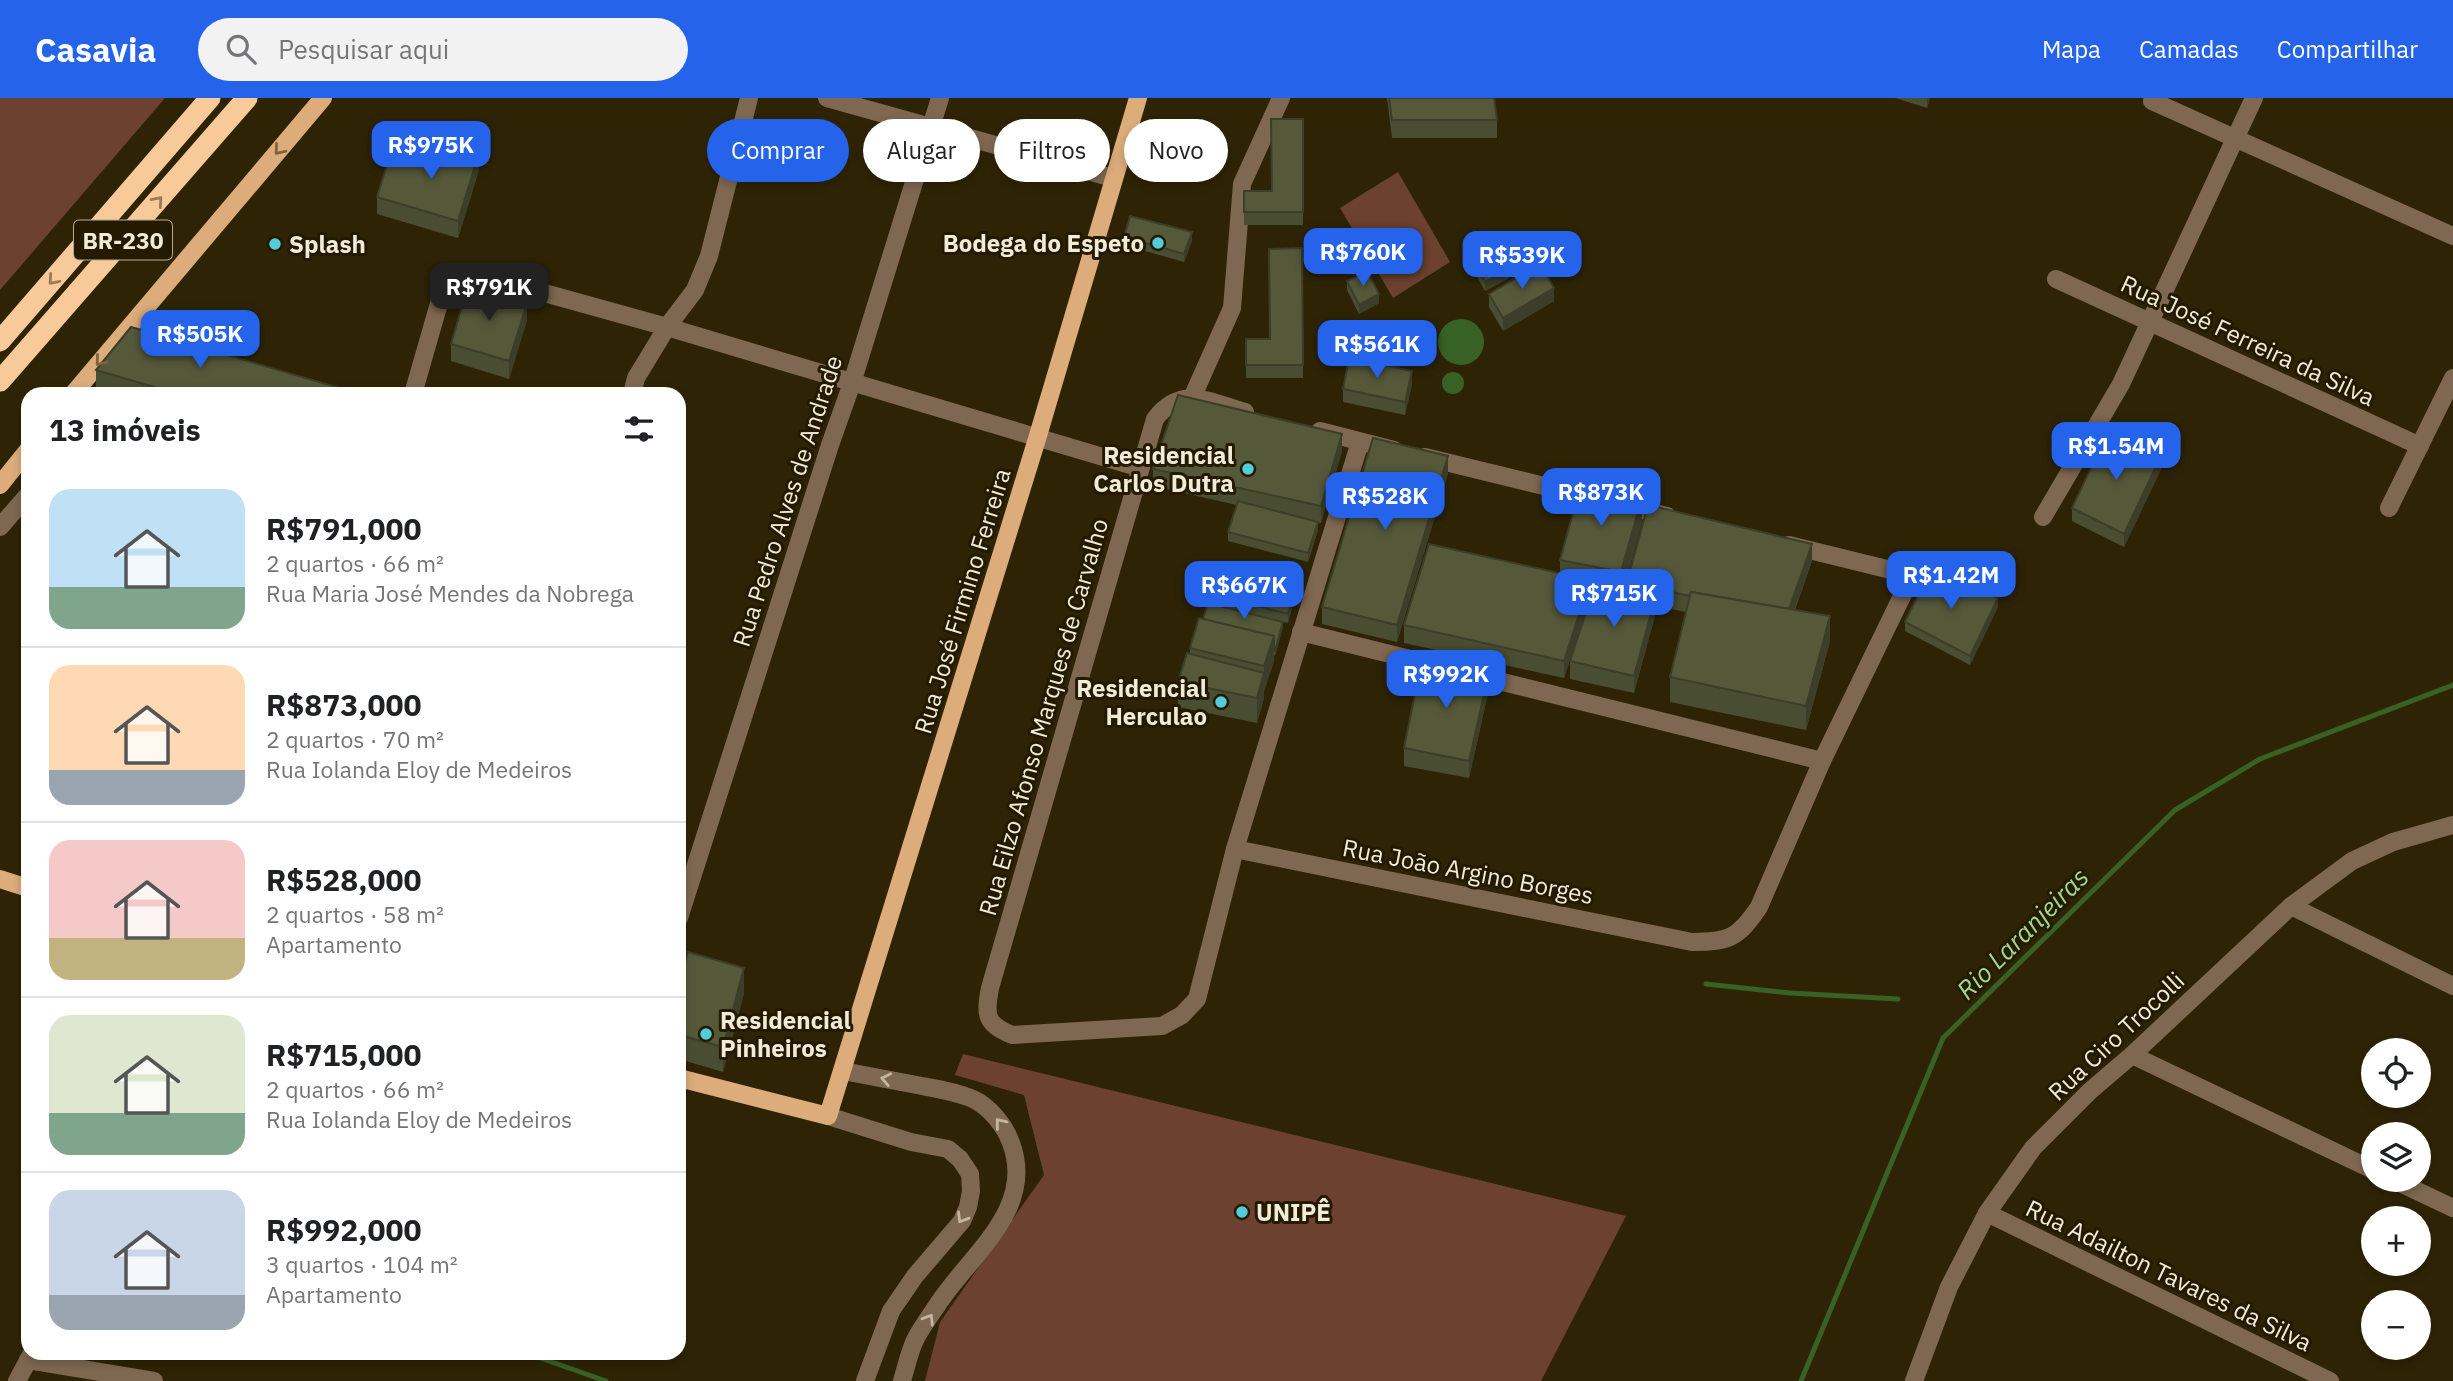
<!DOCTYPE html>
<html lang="pt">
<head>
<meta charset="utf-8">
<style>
  body { margin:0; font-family:"IBM Plex Sans",sans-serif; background:#f2f2f2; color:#202124; height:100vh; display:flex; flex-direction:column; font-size:26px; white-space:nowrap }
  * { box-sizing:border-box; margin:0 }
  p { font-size:23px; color:#757577 }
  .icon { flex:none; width:38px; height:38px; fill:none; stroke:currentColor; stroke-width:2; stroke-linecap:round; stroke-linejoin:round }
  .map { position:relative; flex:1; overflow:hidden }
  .side { position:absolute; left:21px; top:289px; width:665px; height:973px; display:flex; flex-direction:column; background:#fff; border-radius:21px; box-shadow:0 4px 10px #0003 }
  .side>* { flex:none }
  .top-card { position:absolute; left:707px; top:21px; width:665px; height:63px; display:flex; gap:14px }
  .buttons { position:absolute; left:2361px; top:940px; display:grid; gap:14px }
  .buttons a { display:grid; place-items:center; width:70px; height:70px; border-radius:50%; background:#fff; box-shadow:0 4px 10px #0003; font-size:35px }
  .price { position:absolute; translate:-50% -60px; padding:0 16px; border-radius:14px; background:#2563eb; color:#fff; font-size:23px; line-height:46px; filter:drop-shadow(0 2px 4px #0008) }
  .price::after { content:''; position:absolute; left:50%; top:42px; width:21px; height:16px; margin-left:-10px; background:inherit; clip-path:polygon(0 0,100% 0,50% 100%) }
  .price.active { background:#222; color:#fff }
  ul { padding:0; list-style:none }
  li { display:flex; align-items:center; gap:21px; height:175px; padding:0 28px }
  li+li { border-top:2px solid #e0e0e0 }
  li span { display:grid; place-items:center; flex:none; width:196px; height:140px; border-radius:21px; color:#555 }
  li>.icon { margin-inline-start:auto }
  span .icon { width:84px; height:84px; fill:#fffc; stroke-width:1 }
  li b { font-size:30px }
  h2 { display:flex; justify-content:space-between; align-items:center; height:84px; padding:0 28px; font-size:30px }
  .pill { padding:0 24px; border-radius:32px; background:#fff; box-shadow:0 4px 10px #0003; font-size:24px; line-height:63px }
  .pill.active { background:#2563eb; color:#fff }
  header { display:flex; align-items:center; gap:42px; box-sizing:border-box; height:98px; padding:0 35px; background:#2563eb; color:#fff }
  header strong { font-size:33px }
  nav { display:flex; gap:38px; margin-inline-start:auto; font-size:24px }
  .search { width:490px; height:63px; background:#f2f2f2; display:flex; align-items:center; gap:18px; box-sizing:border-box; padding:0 24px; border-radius:38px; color:#757577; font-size:26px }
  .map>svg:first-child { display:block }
  .green { fill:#6c412f }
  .water { fill:#386125 }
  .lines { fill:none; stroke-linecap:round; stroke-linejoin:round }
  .stream { stroke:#386125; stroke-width:5 }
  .minor { stroke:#7f6851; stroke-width:18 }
  .major { stroke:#dcac7a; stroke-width:18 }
  .highway { stroke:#f8ca9a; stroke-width:21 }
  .wall { fill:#494d32 }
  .shaded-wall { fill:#3c3e29 }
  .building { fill:#55593a; stroke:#3c3e29; stroke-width:2 }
  .oneway { stroke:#80633d }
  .oneway2 { stroke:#997b55 }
  .oneway3 { stroke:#c3b7a3 }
  .poi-dot { fill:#52cbda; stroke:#241a00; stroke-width:2.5 }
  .labels { text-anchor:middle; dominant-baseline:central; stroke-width:6; stroke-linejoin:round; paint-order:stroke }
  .shield { fill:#241a00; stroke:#b4ac99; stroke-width:2 }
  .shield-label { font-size:23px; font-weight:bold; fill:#f1ebda }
  .poi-label { font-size:24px; font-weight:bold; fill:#f1ebda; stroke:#241a00; text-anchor:end }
  .street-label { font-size:24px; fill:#f1ebda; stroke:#241a00 }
  .water-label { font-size:26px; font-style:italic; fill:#9fdc85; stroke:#241a00 }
</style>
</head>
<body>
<header>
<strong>Casavia</strong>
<div class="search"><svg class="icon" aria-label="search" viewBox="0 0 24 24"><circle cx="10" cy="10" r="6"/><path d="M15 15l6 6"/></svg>Pesquisar aqui</div>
<nav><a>Mapa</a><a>Camadas</a><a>Compartilhar</a></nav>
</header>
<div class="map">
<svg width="2453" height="1283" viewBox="0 0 2453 1283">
  <rect width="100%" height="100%" fill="#2e2405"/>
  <g class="green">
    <path d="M0,0H165L0,192Z"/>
    <path d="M1398,74L1450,164L1393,200L1340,110Z"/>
    <path d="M963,956L1626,1118L1541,1283H925L940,1224L1044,1077L1024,997L955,977Z"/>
  </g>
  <g class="water">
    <circle cx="1461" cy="244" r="23"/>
    <circle cx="1399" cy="240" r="11"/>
    <circle cx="1453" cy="285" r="11"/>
  </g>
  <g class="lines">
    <g class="stream">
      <path d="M1706,886L1790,895L1898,901"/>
      <path d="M526,1255L606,1283"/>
      <path d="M1801,1283L1943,940L2175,712L2260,661L2453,587"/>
    </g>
    <g class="minor">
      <path d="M827,0L1113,80"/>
      <path d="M2152,3L2453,138"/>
      <path d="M2056,181L2420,348"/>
      <path d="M413,296L442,195C455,179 467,177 487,179L667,229L1140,370"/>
      <path d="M632,296L636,280L667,229L695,192L709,158L749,0"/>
      <path d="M1192,300L1232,210L1242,86L1281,0"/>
      <path d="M1245,314C1210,304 1181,286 1155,321L990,890C985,917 985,926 1012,937L1162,928L1182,917L1197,901L1235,751L1360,344"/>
      <path d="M1320,333L1394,352"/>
      <path d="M1425,359L1667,418"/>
      <path d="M2389,410L2453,280"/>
      <path d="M2043,419L2121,286L2254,0"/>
      <path d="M0,429L28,397"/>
      <path d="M1301,534L1822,663"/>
      <path d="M1235,751L1692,844C1729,844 1738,840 1759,809L1822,663L1904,494V481L1895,473L1789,447"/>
      <path d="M2291,808L2453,888"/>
      <path d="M679,820L830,347L852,285L940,0"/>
      <path d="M2132,957L2373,1072"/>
      <path d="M843,973C869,978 895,983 922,988C939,991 957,994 973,1001C990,1009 1005,1028 1011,1045C1036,1111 970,1157 938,1206C930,1218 921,1230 915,1242C909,1255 906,1270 902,1283"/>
      <path d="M828,1018L911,1044L948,1051L960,1061L970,1076L971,1093L968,1109L962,1123L915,1178L891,1213L865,1283"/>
      <path d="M2394,1082L2453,1110"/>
      <path d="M1987,1115L2330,1283"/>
      <path d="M28,1262L154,1283"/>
      <path d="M17,1283L32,1255"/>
      <path d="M1914,1283L1949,1189L1987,1115L2033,1050L2090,993L2132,957L2291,808L2352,763L2393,744L2453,727"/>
    </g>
    <g class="major">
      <path d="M73,296L323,0"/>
      <path d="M0,387L28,352"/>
      <path d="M0,781L28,790"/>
      <path d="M679,980L828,1018L1037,341L1138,0"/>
    </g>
    <g class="highway">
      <path d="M0,243L210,0"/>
      <path d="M0,283L247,0"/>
    </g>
  </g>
  <g class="wall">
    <path d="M1387,0H1494L1497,22V40H1392Z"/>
    <path d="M1895,0H1930L1927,10Z"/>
    <path d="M1303,21V127H1244V93H1272Z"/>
    <path d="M432,66L479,72L458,140L377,116V99Z"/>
    <path d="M1124,139L1192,143L1184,164L1124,147Z"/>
    <path d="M1302,150L1303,280H1246V241H1269Z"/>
    <path d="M1470,157L1509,180L1485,193L1470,166Z"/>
    <path d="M1347,183L1379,205L1359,216L1347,192Z"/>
    <path d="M1489,196L1554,203L1503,233L1489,209Z"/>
    <path d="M527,222L509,281L451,263V246Z"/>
    <path d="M96,272L360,296H120L96,289Z"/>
    <path d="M1412,286L1405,317L1343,304V291Z"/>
    <path d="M1342,353L1321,425L1318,424V432L1308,464L1228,443V434L1237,407L1153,388V371Z"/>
    <path d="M2161,371L2124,449L2072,423V410Z"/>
    <path d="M1448,375L1397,544L1322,526V509Z"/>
    <path d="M1642,424L1624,490L1627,491V484L1812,463L1795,512L1830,543L1806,632L1670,604V579L1686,514L1656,508V514L1634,595L1570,581V563L1593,493H1590V499L1564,580L1404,545V527L1560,475V462Z"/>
    <path d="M1296,495L1288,525L1210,505V496Z"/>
    <path d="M1998,509L1970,567L1905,533V524Z"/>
    <path d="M1203,521L1283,529L1275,558L1274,557V563L1264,593V600L1257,625L1178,609V584L1190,556V550Z"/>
    <path d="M1489,591L1469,680L1404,668V650Z"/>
    <path d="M679,884L744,895L723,974L679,961Z"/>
  </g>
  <g class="shaded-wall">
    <path d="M1927,0H1930L1927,10Z"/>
    <path d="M479,55V72L458,140V123Z"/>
    <path d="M1192,134V143L1184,164V156Z"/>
    <path d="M1509,171V180L1485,193V184Z"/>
    <path d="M1554,190V203L1503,233V220Z"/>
    <path d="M1379,196V205L1359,216V207Z"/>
    <path d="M527,205V222L509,281V263Z"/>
    <path d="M1412,273V286L1405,317V304Z"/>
    <path d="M1342,336V353L1321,425V408Z"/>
    <path d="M1448,358V375L1397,544V527Z"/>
    <path d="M2161,358V371L2124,449V436Z"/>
    <path d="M1642,399V424L1621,499V474Z"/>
    <path d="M1318,424V432L1308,464V455Z"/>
    <path d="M1812,446V463L1786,535V518Z"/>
    <path d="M1590,482V499L1564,580V563Z"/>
    <path d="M1296,486V495L1288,525V516Z"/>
    <path d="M1656,497V514L1634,595V578Z"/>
    <path d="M1998,500V509L1970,567V558Z"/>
    <path d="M1830,518V543L1806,632V608Z"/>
    <path d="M1283,524V529L1275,558V553Z"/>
    <path d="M1274,538V563L1264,593V600L1257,625V600L1264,575V568Z"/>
    <path d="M1489,574V591L1469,680V663Z"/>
    <path d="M744,870V895L723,974V949Z"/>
  </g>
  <g class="building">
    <path d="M1389,0H1494L1497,22H1392Z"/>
    <path d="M1271,21H1303V114H1244V93H1272Z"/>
    <path d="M439,43L479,55L458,123L377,99L391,54L432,66Z"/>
    <path d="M1130,118L1192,134L1184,156L1124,139Z"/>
    <path d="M1494,144L1509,171L1485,184L1470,157Z"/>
    <path d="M1302,150L1303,267H1246V241H1270L1269,151Z"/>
    <path d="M1540,166L1554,190L1503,220L1489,196Z"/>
    <path d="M1367,173L1379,196L1359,207L1347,183Z"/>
    <path d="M468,188L527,205L509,263L451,246Z"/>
    <path d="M131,229L360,296H178L96,272Z"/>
    <path d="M1349,260L1412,273L1405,304L1343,291Z"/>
    <path d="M1178,297L1342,336L1321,408L1153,371Z"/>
    <path d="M2109,332L2161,358L2124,436L2072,410Z"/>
    <path d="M1373,340L1448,358L1397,527L1322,509Z"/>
    <path d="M1581,386L1642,399L1621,474L1560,462Z"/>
    <path d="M1238,403L1318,424L1308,455L1228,434Z"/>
    <path d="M1648,407L1812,446L1789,511L1691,494L1690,498L1627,484Z"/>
    <path d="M1429,446L1590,482L1564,563L1404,527Z"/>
    <path d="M1219,466L1296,486L1288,516L1210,496Z"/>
    <path d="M1932,468L1998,500L1970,558L1905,524Z"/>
    <path d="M1596,484L1656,497L1634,578L1570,563Z"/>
    <path d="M1691,494L1830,518L1806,608L1670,579Z"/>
    <path d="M1208,505L1283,524L1275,553H1274V538L1203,521Z"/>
    <path d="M1199,520L1274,538L1264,568L1190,550Z"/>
    <path d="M1187,555L1264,575L1257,600L1178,584Z"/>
    <path d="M1422,561L1489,574L1469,663L1404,650Z"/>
    <path d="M688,854L744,870L723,949L679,937V884Z"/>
  </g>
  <defs><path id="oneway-chevron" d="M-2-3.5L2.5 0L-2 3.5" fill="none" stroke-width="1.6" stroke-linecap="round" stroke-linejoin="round" transform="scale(1.75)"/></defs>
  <g class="oneway">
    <use href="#oneway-chevron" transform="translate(279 52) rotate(130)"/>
    <use href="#oneway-chevron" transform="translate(100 263) rotate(130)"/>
  </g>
  <g class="oneway2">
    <use href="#oneway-chevron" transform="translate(158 103) rotate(-49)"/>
    <use href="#oneway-chevron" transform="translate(53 182) rotate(131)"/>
  </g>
  <g class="oneway3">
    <use href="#oneway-chevron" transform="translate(886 981) rotate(-169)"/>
    <use href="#oneway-chevron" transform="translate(1000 1025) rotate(-129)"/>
    <use href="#oneway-chevron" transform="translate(962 1120) rotate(121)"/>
    <use href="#oneway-chevron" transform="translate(929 1221) rotate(-58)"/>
  </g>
  <g class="poi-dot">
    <circle cx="1158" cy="145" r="7"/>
    <circle cx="275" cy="146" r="7"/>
    <circle cx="1248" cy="371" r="7"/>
    <circle cx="1221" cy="604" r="7"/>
    <circle cx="706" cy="936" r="7"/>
    <circle cx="1242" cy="1114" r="7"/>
  </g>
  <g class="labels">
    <rect class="shield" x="74" y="122.5" width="98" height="39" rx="5"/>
    <g class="shield-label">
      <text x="123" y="142">BR-230</text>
    </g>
    <g class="poi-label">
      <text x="1144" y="145">Bodega do Espeto</text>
      <text x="289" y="146" text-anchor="start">Splash</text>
      <text x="1234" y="357">Residencial<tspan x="1234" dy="28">Carlos Dutra</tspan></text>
      <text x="1207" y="590">Residencial<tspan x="1207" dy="28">Herculao</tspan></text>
      <text x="720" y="922" text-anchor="start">Residencial<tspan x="720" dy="28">Pinheiros</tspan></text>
      <text x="1256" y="1114" text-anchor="start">UNIPÊ</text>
    </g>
    <g class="street-label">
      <text transform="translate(2248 242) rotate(25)">Rua José Ferreira da Silva</text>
      <text transform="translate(787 403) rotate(-72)">Rua Pedro Alves de Andrade</text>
      <text transform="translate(962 503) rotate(-73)">Rua José Firmino Ferreira</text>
      <text transform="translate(1043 619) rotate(-74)">Rua Eilzo Afonso Marques de Carvalho</text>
      <text transform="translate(1468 773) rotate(11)">Rua João Argino Borges</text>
      <text transform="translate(2116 938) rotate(-43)">Rua Ciro Trocolli</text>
      <text transform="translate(2169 1177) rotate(26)">Rua Adailton Tavares da Silva</text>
    </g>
    <g class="water-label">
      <text transform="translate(2022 835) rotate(-45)">Rio Laranjeiras</text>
    </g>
  </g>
</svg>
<div class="buttons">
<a><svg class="icon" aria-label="locate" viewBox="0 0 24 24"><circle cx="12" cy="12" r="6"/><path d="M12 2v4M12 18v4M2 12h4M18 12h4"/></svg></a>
<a><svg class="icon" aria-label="layers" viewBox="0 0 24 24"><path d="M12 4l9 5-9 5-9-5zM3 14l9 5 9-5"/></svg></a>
<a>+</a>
<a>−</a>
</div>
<b class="price" style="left:431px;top:83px">R$975K</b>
<b class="price" style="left:1363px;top:190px">R$760K</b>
<b class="price" style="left:1522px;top:193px">R$539K</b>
<b class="price active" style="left:489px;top:225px">R$791K</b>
<b class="price" style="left:200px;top:272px">R$505K</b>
<b class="price" style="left:1377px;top:282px">R$561K</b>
<b class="price" style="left:2116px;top:384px">R$1.54M</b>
<b class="price" style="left:1601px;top:430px">R$873K</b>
<b class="price" style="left:1385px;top:434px">R$528K</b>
<b class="price" style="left:1951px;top:513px">R$1.42M</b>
<b class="price" style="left:1244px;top:523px">R$667K</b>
<b class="price" style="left:1614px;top:531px">R$715K</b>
<b class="price" style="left:1446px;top:612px">R$992K</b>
<div class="top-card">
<a class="pill active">Comprar</a>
<a class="pill">Alugar</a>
<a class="pill">Filtros</a>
<a class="pill">Novo</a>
</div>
<section class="side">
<h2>13 imóveis<svg class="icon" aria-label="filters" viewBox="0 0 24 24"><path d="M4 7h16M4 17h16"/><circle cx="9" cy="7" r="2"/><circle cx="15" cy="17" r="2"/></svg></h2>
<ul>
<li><span style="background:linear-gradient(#bfe0f5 70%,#7fa58c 0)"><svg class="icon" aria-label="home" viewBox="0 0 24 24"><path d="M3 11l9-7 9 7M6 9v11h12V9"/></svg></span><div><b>R$791,000</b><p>2 quartos · 66 m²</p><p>Rua Maria José Mendes da Nobrega</p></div></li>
<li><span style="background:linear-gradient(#ffd9b3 75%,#9aa5b1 0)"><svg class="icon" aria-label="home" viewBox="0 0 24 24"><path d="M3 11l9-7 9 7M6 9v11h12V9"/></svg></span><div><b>R$873,000</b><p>2 quartos · 70 m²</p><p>Rua Iolanda Eloy de Medeiros</p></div></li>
<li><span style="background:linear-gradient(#f6c9c9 70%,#c2b280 0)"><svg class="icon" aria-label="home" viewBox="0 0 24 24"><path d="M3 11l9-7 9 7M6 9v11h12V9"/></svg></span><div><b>R$528,000</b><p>2 quartos · 58 m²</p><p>Apartamento</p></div></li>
<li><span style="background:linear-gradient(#dfe7d0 70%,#7fa58c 0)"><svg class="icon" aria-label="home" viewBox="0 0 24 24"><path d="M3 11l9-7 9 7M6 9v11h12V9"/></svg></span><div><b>R$715,000</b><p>2 quartos · 66 m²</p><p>Rua Iolanda Eloy de Medeiros</p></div></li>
<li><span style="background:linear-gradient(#c9d6e8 75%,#9aa5b1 0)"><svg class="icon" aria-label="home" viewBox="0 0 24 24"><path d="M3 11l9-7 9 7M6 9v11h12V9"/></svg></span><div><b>R$992,000</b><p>3 quartos · 104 m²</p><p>Apartamento</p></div></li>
</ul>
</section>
</div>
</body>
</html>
